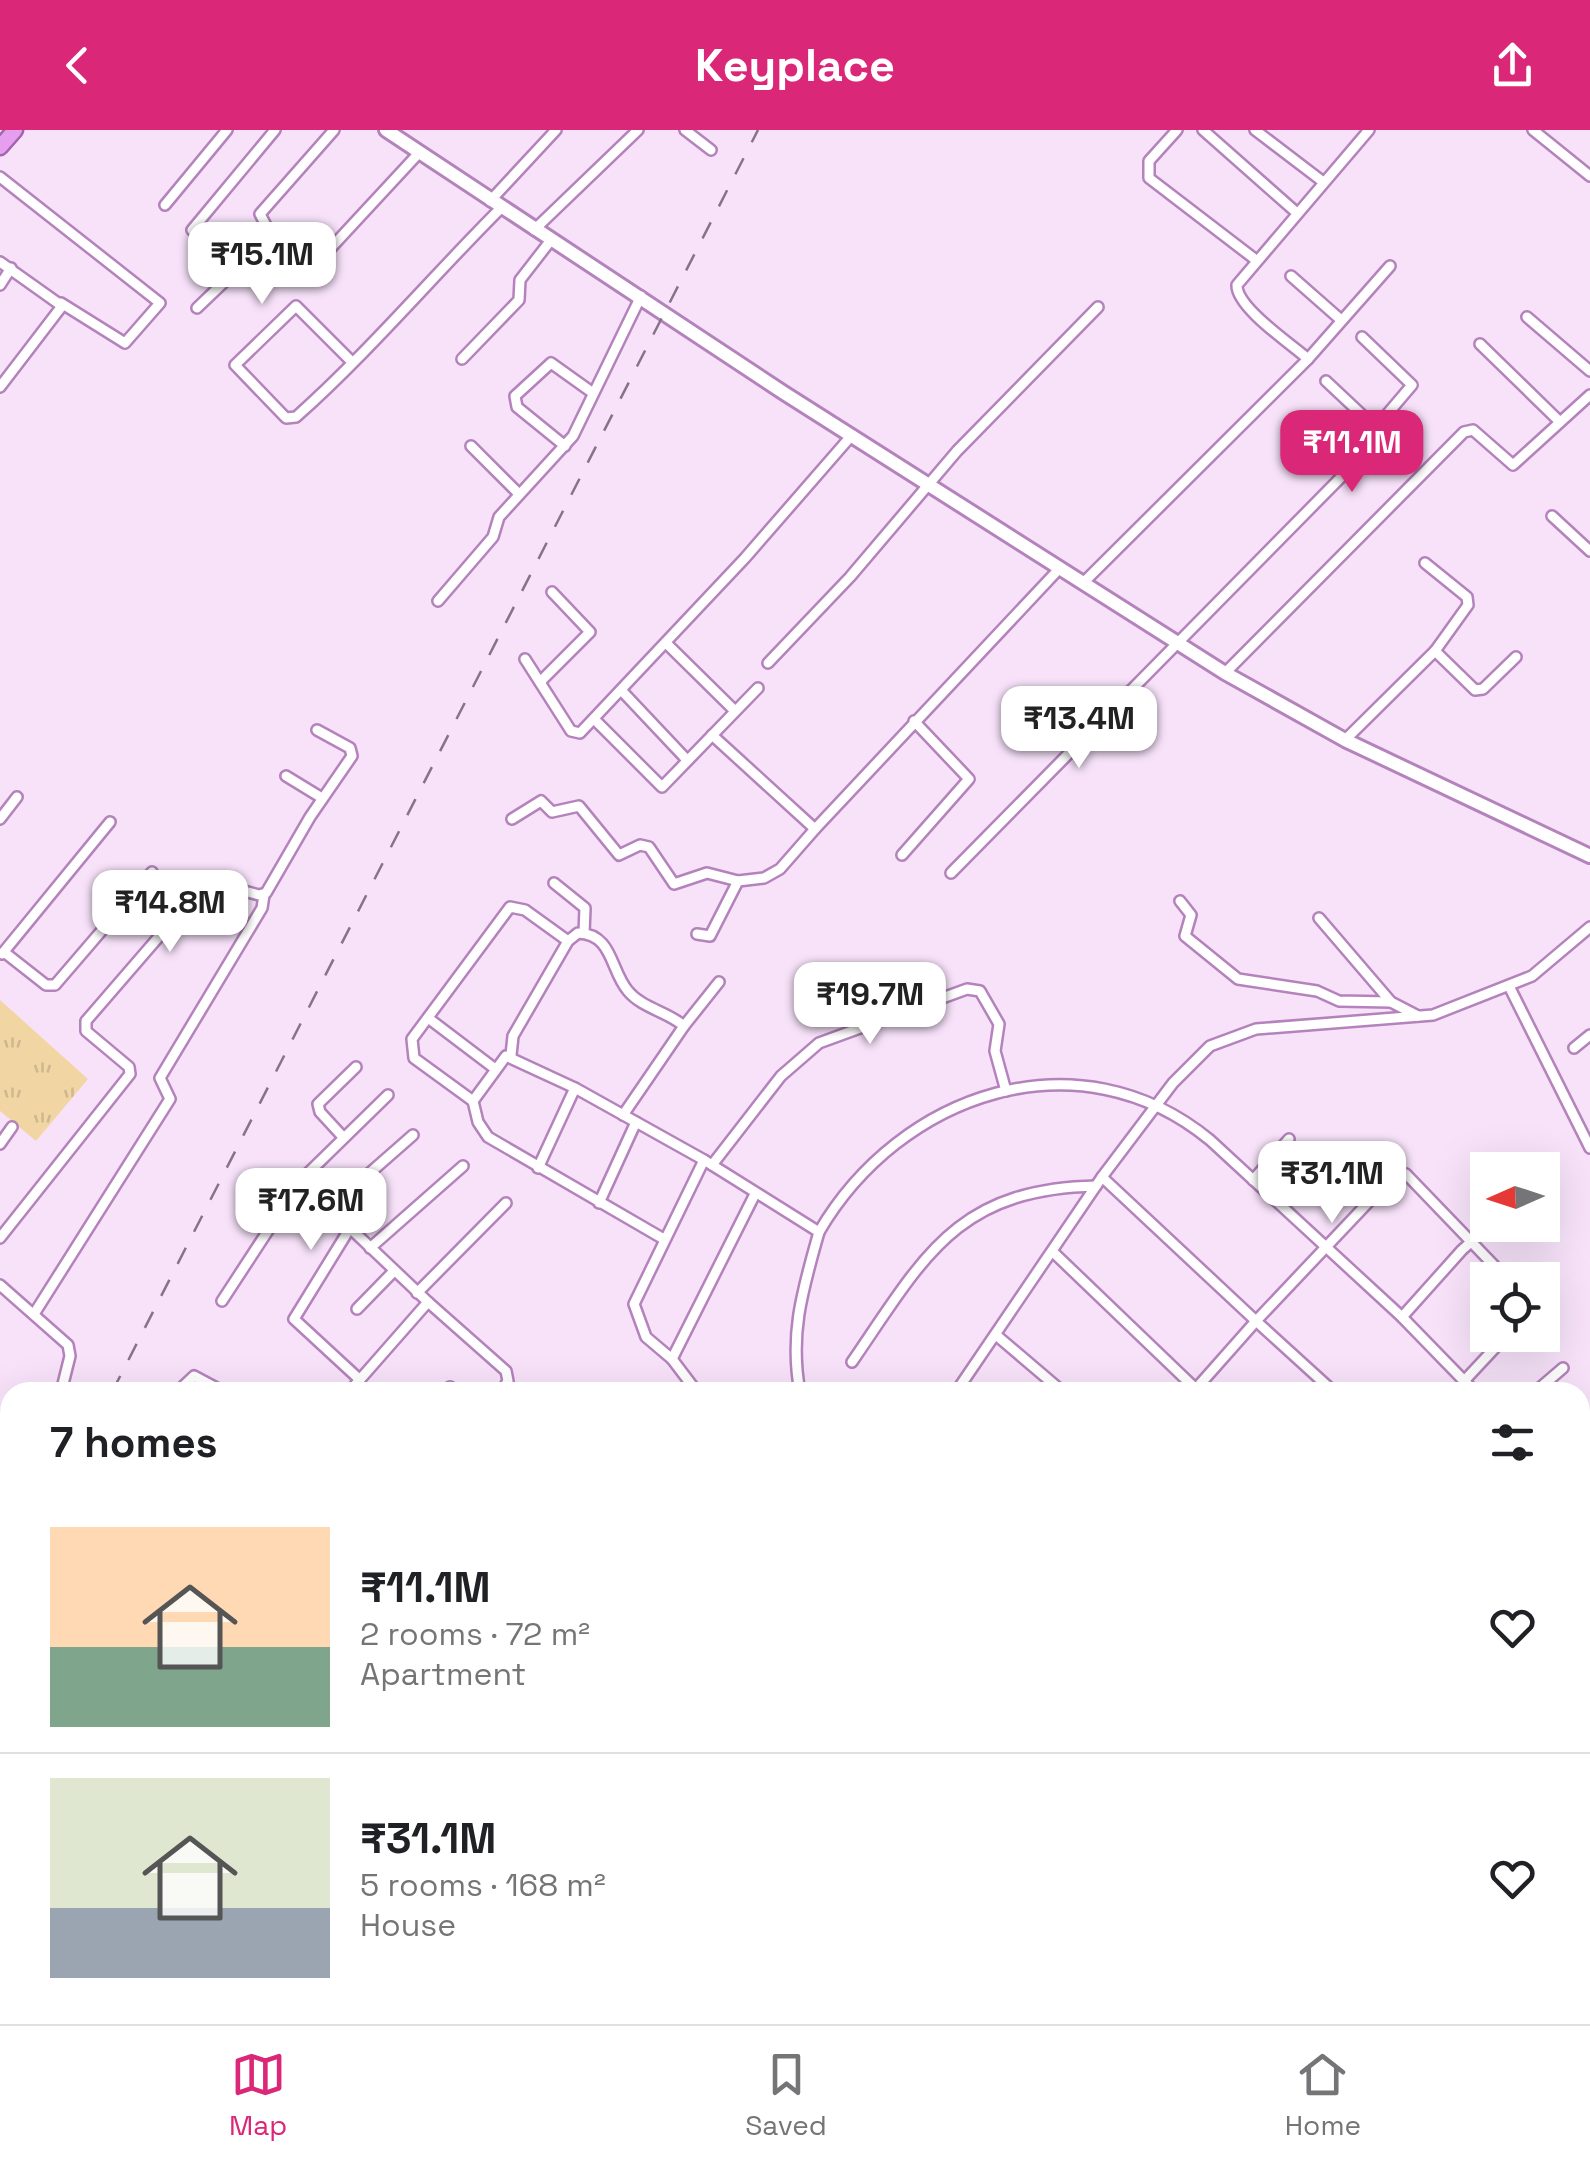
<!DOCTYPE html>
<html lang="en">
<head>
<meta charset="utf-8">
<style>
  body { margin:0; font-family:"Space Grotesk",sans-serif; background:#f2f2f2; color:#202124; height:100vh; display:flex; flex-direction:column; font-size:38px; white-space:nowrap }
  * { box-sizing:border-box; margin:0 }
  p { font-size:32px; color:#757577 }
  .icon { flex:none; width:55px; height:55px; fill:none; stroke:currentColor; stroke-width:2; stroke-linecap:round; stroke-linejoin:round }
  .map { position:relative; flex:1; overflow:hidden }
  .details { position:absolute; left:0px; top:1252px; width:1590px; height:642px; display:flex; flex-direction:column; background:#fff; border-radius:30px 30px 0 0; box-shadow:0 10px 40px #0002 }
  .details>* { flex:none }
  .needle { width:65px; rotate:267deg }
  .controls { position:absolute; left:1470px; top:1022px; display:grid; gap:20px }
  .controls a { display:grid; place-items:center; width:90px; height:90px; border-radius:0px; background:#fff; box-shadow:0 10px 40px #0002; font-size:50px }
  .price { position:absolute; translate:-50% -85px; padding:0 22px; border-radius:20px; background:#fff; color:#222; font-size:32px; line-height:65px; filter:drop-shadow(0 2px 5px #0008) }
  .price::after { content:''; position:absolute; left:50%; top:60px; width:30px; height:22px; margin-left:-15px; background:inherit; clip-path:polygon(0 0,100% 0,50% 100%) }
  .price.on { background:#db2777; color:#fff }
  ul { padding:0; list-style:none }
  li { display:flex; align-items:center; gap:30px; height:250px; padding:0 50px }
  li+li { border-top:2px solid #e0e0e0 }
  li span { display:grid; place-items:center; flex:none; width:280px; height:200px; border-radius:0px; color:#555 }
  li>.icon { margin-inline-start:auto }
  span .icon { width:120px; height:120px; fill:#fffc; stroke-width:1 }
  li b { font-size:42px }
  h2 { display:flex; justify-content:space-between; align-items:center; height:120px; padding:0 50px; font-size:42px }
  header { display:flex; justify-content:space-between; align-items:center; height:130px; padding:0 50px; background:#db2777; color:#fff; font-size:45px; font-weight:800 }
  .tabs { display:flex; justify-content:space-around; align-items:center; height:140px; border-top:2px solid #e0e0e0; background:#fff; font-size:28px; color:#757577 }
  .tabs a { display:grid; justify-items:center; gap:5px }
  .tabs .on { color:#db2777 }
  .map>svg:first-child { display:block }
  .grass { fill:url(#grass-tufts) }
  .water { fill:#6da669 }
  .lines { fill:none; stroke-linecap:round; stroke-linejoin:round }
  .minor-casing { stroke:#b483bb; stroke-width:14 }
  .secondary-casing { stroke:#b483bb; stroke-width:18 }
  .trunk-casing { stroke:#a463ad; stroke-width:19 }
  .minor { stroke:#fff; stroke-width:9 }
  .secondary { stroke:#fff; stroke-width:12 }
  .trunk { stroke:#e69eef; stroke-width:14 }
  .rail { stroke:#867289; stroke-width:2.5; stroke-dasharray:18 18; stroke-linecap:butt }
</style>
</head>
<body>
<header><svg class="icon" aria-label="back" viewBox="0 0 24 24"><path d="M15 5l-7 7 7 7"/></svg>Keyplace<svg class="icon" aria-label="share" viewBox="0 0 24 24"><path d="M12 15V3M7 8l5-5 5 5M5 13v7h14v-7"/></svg></header>
<div class="map">
<svg width="1590" height="1894" viewBox="0 0 1590 1894">
  <defs>
    <pattern id="grass-tufts" width="24" height="20" patternUnits="userSpaceOnUse" patternTransform="scale(2.5)"><rect width="24" height="20" fill="#f1d6a4"/><path d="M3 7l-1-3M5 7V3M7 7l1-3M15 17l-1-3M17 17v-4M19 17l1-3" fill="none" stroke="#cfb78e"/></pattern>
  </defs>
  <rect width="100%" height="100%" fill="#f7e2fa"/>
  <path class="grass" d="M0,870L88,949L36,1011L0,981Z"/>
  <path class="water" d="M0,1586L10,1593V1660L0,1659Z"/>
  <g class="lines">
    <defs>
      <g id="minor">
        <path d="M685,0L711,20"/>
        <path d="M1177,0L1149,31V48L1256,130"/>
        <path d="M1203,0L1297,83"/>
        <path d="M1255,0L1322,51"/>
        <path d="M1533,0L1590,46"/>
        <path d="M0,47L160,173L125,213L61,173"/>
        <path d="M490,71L556,0"/>
        <path d="M165,75L227,0"/>
        <path d="M192,100L275,0"/>
        <path d="M534,100L638,0"/>
        <path d="M0,132L62,176L0,257"/>
        <path d="M1291,146L1341,190"/>
        <path d="M304,147L418,24"/>
        <path d="M0,155L11,138"/>
        <path d="M197,178L268,110L270,103L260,84L334,0"/>
        <path d="M1527,187L1590,241"/>
        <path d="M1480,214L1559,291"/>
        <path d="M462,229L519,170L520,150L551,110"/>
        <path d="M1308,229C1291,214 1236,177 1237,155L1369,0"/>
        <path d="M351,231L296,176L235,235L286,288L296,287C368,223 432,147 500,79"/>
        <path d="M1326,251L1376,298"/>
        <path d="M471,316L519,364"/>
        <path d="M565,316L517,277L515,266L551,233L593,263"/>
        <path d="M1552,386L1590,421"/>
        <path d="M1084,452L1308,229L1390,136"/>
        <path d="M438,471L493,407L499,387L573,306L641,166"/>
        <path d="M666,513L735,581"/>
        <path d="M1435,521L1475,560L1483,559L1516,527"/>
        <path d="M525,529L571,601L580,603L745,428L852,305"/>
        <path d="M768,533L850,447L957,321L1098,177"/>
        <path d="M1225,543L1464,302L1473,300L1513,335L1590,265"/>
        <path d="M540,552L590,502L552,462"/>
        <path d="M621,560L687,630"/>
        <path d="M594,589L662,657L758,558"/>
        <path d="M712,605L815,699L1059,439"/>
        <path d="M1345,610L1435,521L1468,475L1467,467L1425,433"/>
        <path d="M286,646L322,668"/>
        <path d="M0,689L17,667"/>
        <path d="M512,689L541,671L552,682L579,676L619,725L640,715L649,717L674,754L707,743L738,751L764,748L780,739L815,699"/>
        <path d="M902,725L969,649L914,591"/>
        <path d="M951,743L1356,332L1361,315L1412,255L1362,207"/>
        <path d="M554,753L585,778L584,803"/>
        <path d="M1180,771L1191,785L1185,806L1238,849L1317,861L1339,871L1391,872"/>
        <path d="M1319,788L1391,872L1418,886"/>
        <path d="M697,804L710,806L738,751"/>
        <path d="M4,822L46,855H55L152,742"/>
        <path d="M2,824L110,692"/>
        <path d="M1509,856L1590,1018"/>
        <path d="M428,888L494,938"/>
        <path d="M684,896L719,852"/>
        <path d="M1574,918L1590,905"/>
        <path d="M511,925L513,906L568,811L578,803C613,804 610,840 628,861C642,878 668,882 684,896L623,985"/>
        <path d="M473,971L414,928L412,909L510,777L525,780L568,811"/>
        <path d="M343,1007L320,982L318,974L356,937"/>
        <path d="M0,1014L12,997"/>
        <path d="M704,1030L634,1174L646,1207L672,1229L755,1064"/>
        <path d="M712,1035L781,946L819,913L967,859L980,861L999,894L995,921L1006,961"/>
        <path d="M538,1038L575,958"/>
        <path d="M1102,1047L1256,1191L1397,1042L1406,1044L1508,1150"/>
        <path d="M301,1050L388,965"/>
        <path d="M1253,1050L1289,1009"/>
        <path d="M599,1073L636,992"/>
        <path d="M331,1077L413,1005"/>
        <path d="M819,1102C900,963 1079,902 1210,1010L1402,1187L1473,1260"/>
        <path d="M0,1108L130,944L129,937L86,901V891L207,751L259,765L266,763L310,687L352,626L350,618L317,600"/>
        <path d="M662,1108L488,1007L478,992L473,971L506,926L575,958L704,1030L819,1102C803,1159 789,1203 800,1262"/>
        <path d="M370,1118L463,1036"/>
        <path d="M1053,1122L1199,1262"/>
        <path d="M0,1155L68,1215L70,1226L61,1262"/>
        <path d="M417,1163L506,1073"/>
        <path d="M222,1171L301,1050L350,1098"/>
        <path d="M357,1179L393,1142"/>
        <path d="M34,1184L170,969L160,948L262,778L264,765"/>
        <path d="M1402,1187L1462,1120L1490,1095"/>
        <path d="M996,1205L1063,1262"/>
        <path d="M672,1229L697,1262"/>
        <path d="M852,1232C924,1127 956,1059 1096,1056"/>
        <path d="M359,1249L294,1189L350,1098L428,1172"/>
        <path d="M1465,1250L1507,1205"/>
        <path d="M1194,1261L1256,1191L1334,1262"/>
        <path d="M177,1262L194,1246L224,1262"/>
        <path d="M349,1262L428,1172L506,1241L508,1251L501,1262"/>
        <path d="M442,1262L450,1257L458,1262"/>
        <path d="M956,1262L1102,1047L1173,953L1210,916L1256,899L1433,885L1532,846L1590,797"/>
        <path d="M1535,1262L1563,1238"/>
        <path d="M0,1287L10,1285"/>
        <path d="M1580,1350L1590,1341"/>
        <path d="M1580,1363L1590,1373"/>
        <path d="M1580,1504L1590,1492"/>
        <path d="M0,1521L10,1522"/>
        <path d="M1580,1620L1590,1608"/>
        <path d="M0,1696L10,1701"/>
        <path d="M1580,1704L1590,1712"/>
        <path d="M1580,1812L1590,1799"/>
        <path d="M0,1882L10,1884"/>
        <path d="M13,1885L42,1894"/>
        <path d="M353,1885L373,1894"/>
        <path d="M499,1885L511,1894"/>
        <path d="M615,1885L630,1894"/>
        <path d="M697,1885L711,1894"/>
        <path d="M779,1885L787,1894"/>
        <path d="M872,1885L881,1894"/>
        <path d="M1088,1885L1104,1894"/>
        <path d="M1405,1885L1462,1892L1506,1885"/>
        <path d="M68,1894L72,1885"/>
        <path d="M133,1894L136,1885"/>
        <path d="M281,1894L285,1885"/>
        <path d="M422,1894L427,1885"/>
        <path d="M565,1894L569,1885"/>
        <path d="M950,1894L954,1885"/>
        <path d="M997,1894L1000,1885L1016,1894"/>
        <path d="M1177,1894L1180,1885"/>
      </g>
      <path id="secondary" d="M386,0L784,263L1225,543L1345,610L1590,726"/>
      <path id="trunk" d="M0,17L15,0"/>
    </defs>
    <use href="#minor" class="minor-casing"/>
    <use href="#secondary" class="secondary-casing"/>
    <use href="#trunk" class="trunk-casing"/>
    <use href="#minor" class="minor"/>
    <use href="#secondary" class="secondary"/>
    <use href="#trunk" class="trunk"/>
    <g class="rail">
      <path d="M112,1262L758,0"/>
      <path d="M0,1474L10,1455"/>
    </g>
  </g>
</svg>
<div class="controls">
<a><svg class="needle" viewBox="-14 -14 28 28"><path d="M0-13l5 13h-10z" fill="#e53935"/><path d="M0 13l5-13h-10z" fill="#757577"/></svg></a>
<a><svg class="icon" aria-label="locate" viewBox="0 0 24 24"><circle cx="12" cy="12" r="6"/><path d="M12 2v4M12 18v4M2 12h4M18 12h4"/></svg></a>
</div>
<b class="price" style="left:262px;top:177px">₹15.1M</b>
<b class="price on" style="left:1352px;top:365px">₹11.1M</b>
<b class="price" style="left:1079px;top:641px">₹13.4M</b>
<b class="price" style="left:170px;top:825px">₹14.8M</b>
<b class="price" style="left:870px;top:917px">₹19.7M</b>
<b class="price" style="left:1332px;top:1096px">₹31.1M</b>
<b class="price" style="left:311px;top:1123px">₹17.6M</b>
<section class="details">
<h2>7 homes<svg class="icon" aria-label="filters" viewBox="0 0 24 24"><path d="M4 7h16M4 17h16"/><circle cx="9" cy="7" r="2"/><circle cx="15" cy="17" r="2"/></svg></h2>
<ul>
<li><span style="background:linear-gradient(#ffd9b3 60%,#7fa58c 0)"><svg class="icon" aria-label="home" viewBox="0 0 24 24"><path d="M3 11l9-7 9 7M6 9v11h12V9"/></svg></span><div><b>₹11.1M</b><p>2 rooms · 72 m²</p><p>Apartment</p></div><svg class="icon" aria-label="heart" viewBox="0 0 24 24"><path d="M12 20l-8-8c-3-5 5-10 8-4 3-6 11-1 8 4z"/></svg></li>
<li><span style="background:linear-gradient(#dfe7d0 65%,#9aa5b1 0)"><svg class="icon" aria-label="home" viewBox="0 0 24 24"><path d="M3 11l9-7 9 7M6 9v11h12V9"/></svg></span><div><b>₹31.1M</b><p>5 rooms · 168 m²</p><p>House</p></div><svg class="icon" aria-label="heart" viewBox="0 0 24 24"><path d="M12 20l-8-8c-3-5 5-10 8-4 3-6 11-1 8 4z"/></svg></li>
</ul>
</section>
</div>
<nav class="tabs">
<a class="on"><svg class="icon" aria-label="map" viewBox="0 0 24 24"><path d="M3 6l6-2 6 2 6-2v14l-6 2-6-2-6 2zM9 4v14M15 6v14"/></svg>Map</a>
<a><svg class="icon" aria-label="saved" viewBox="0 0 24 24"><path d="M7 4h10v16l-5-4-5 4z"/></svg>Saved</a>
<a><svg class="icon" aria-label="home" viewBox="0 0 24 24"><path d="M3 11l9-7 9 7M6 9v11h12V9"/></svg>Home</a>
</nav>
</body>
</html>
